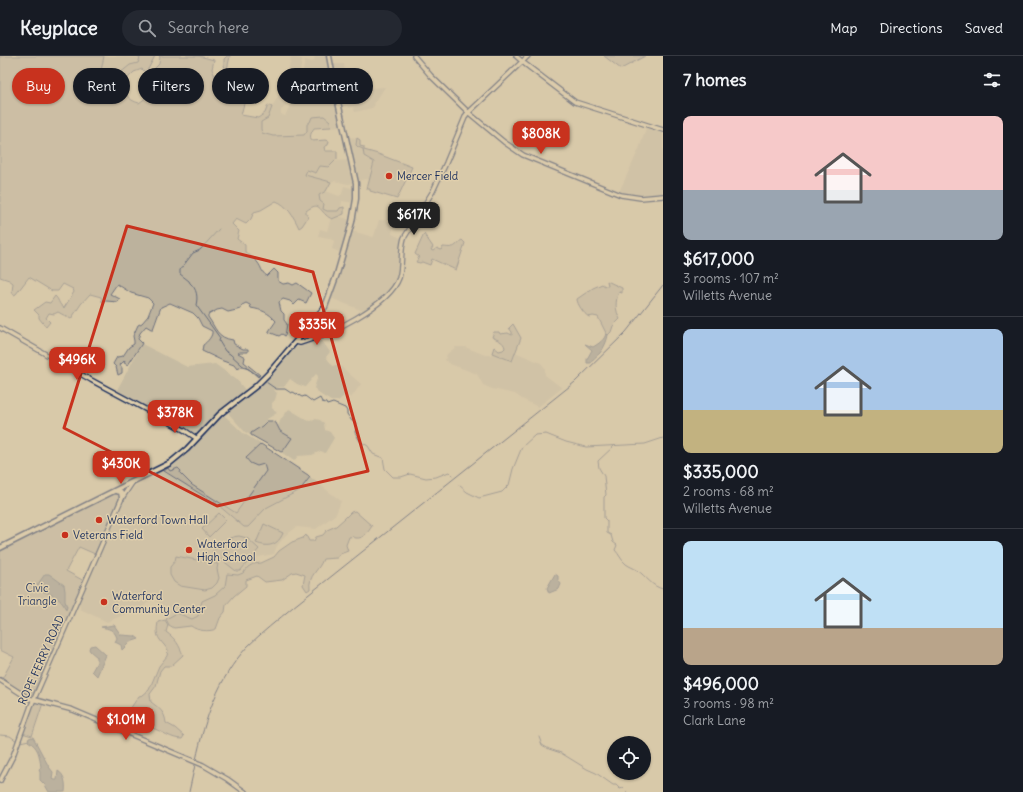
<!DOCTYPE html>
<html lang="en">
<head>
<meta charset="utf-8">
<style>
  body { margin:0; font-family:Delius,sans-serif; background:#242831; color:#f1f3f6; height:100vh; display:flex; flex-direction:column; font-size:15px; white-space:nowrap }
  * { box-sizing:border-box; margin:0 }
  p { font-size:13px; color:#9ea1a6 }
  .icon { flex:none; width:22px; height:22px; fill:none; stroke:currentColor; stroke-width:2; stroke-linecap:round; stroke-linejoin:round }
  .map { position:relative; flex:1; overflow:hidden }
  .drawer { display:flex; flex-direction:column; background:#171b24; width:360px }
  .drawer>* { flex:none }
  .guide { position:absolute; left:12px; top:12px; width:380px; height:36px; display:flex; gap:8px }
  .controls { position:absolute; left:607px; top:680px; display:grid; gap:8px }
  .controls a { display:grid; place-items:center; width:44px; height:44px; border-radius:50%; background:#171b24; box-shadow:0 1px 3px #0004; font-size:20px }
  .price { position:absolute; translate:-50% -34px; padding:0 9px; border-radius:8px; background:#c8321e; color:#fff; font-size:13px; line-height:26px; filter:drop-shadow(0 1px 2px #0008) }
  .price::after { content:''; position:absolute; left:50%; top:24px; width:12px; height:9px; margin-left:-6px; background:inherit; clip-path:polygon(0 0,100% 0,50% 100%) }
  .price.on { background:#222; color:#fff }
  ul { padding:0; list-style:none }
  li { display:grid; align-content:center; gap:8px; height:212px; padding:0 20px }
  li+li { border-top:1px solid #363941 }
  li span { display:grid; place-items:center; height:124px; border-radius:8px; color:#555 }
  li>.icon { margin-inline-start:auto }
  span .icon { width:72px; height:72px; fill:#fffc; stroke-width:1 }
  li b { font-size:17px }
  h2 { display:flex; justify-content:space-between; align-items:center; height:48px; padding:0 20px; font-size:17px }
  .tag { padding:0 14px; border-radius:18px; background:#171b24; box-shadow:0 1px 3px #0004; font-size:14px; line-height:36px }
  .tag.on { background:#c8321e; color:#fff }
  header { display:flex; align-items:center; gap:24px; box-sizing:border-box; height:56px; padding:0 20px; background:#171b24; border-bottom:1px solid #363941 }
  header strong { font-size:19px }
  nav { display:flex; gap:22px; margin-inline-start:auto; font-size:14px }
  .search { width:280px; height:36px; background:#242831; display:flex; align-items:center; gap:10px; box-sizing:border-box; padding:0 14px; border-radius:22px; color:#9ea1a6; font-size:15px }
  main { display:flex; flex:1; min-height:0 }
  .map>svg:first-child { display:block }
  .built { fill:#c6bba2 }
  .green { fill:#bcb29d; stroke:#6c707e }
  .water { fill:#979590; stroke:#656c7c }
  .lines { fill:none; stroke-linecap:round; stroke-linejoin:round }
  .stream { stroke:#656c7c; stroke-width:1 }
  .secondary-casing { stroke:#1b2f5e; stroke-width:6 }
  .primary-casing { stroke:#1b2f5e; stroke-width:7 }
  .secondary { stroke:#e0cfac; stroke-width:3.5 }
  .primary { stroke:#e0cfac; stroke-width:4 }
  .rail { stroke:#1b2f5e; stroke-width:1 }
  .secondary-bridge-casing { stroke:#1b2f5e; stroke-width:6; stroke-linecap:butt }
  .secondary-bridge { stroke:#e0cfac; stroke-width:3.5 }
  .marked { fill:none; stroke:#c8321e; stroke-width:3; stroke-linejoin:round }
  .poi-dot { fill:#c8321e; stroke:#e0cfac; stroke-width:1.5 }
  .labels { text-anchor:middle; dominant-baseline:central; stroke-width:3; stroke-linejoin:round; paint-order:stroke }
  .poi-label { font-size:11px; fill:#1b2f5e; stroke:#e0cfac; text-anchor:start }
  .park-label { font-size:11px; fill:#2b3c64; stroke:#e0cfac }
  .street-label { font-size:11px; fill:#1b2f5e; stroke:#e0cfac }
</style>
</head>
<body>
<header>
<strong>Keyplace</strong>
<div class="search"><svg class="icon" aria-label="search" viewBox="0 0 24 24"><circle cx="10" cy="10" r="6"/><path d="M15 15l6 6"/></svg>Search here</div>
<nav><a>Map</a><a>Directions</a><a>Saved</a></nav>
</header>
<main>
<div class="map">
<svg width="663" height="736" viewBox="0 0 663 736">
  <rect width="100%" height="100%" fill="#d8c9a9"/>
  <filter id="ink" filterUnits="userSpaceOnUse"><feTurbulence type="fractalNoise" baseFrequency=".025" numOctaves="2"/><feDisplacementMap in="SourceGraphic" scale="8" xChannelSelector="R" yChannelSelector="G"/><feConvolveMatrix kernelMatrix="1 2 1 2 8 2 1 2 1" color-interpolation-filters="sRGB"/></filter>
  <g filter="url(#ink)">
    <g class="built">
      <path d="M96,0H125L130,1L138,0L140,2L138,7L130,9L114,22L101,15Z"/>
      <path d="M291,0L302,3L299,23L286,50L281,54V58L285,60L301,25L305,4L312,6L314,5L315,0H327L341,70L331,71L329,65L324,60H313L310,66L307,70V75L304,79L273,80L262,77L261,73V66L268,62L272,51L286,26Z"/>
      <path d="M333,8H344L345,16L369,14V32L385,31L374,48L375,49L372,52L355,56L353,51L349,52L348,50L342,51Z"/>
      <path d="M646,72L663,77V137L642,139L619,137V136L639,93Z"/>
      <path d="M348,81L357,82L356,89L358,91L364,94L367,103L374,106L370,116L372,117L370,124L365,123L358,125Z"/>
      <path d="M349,104L354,127L348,128L334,125L331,126L305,119L307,114L313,116L318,115L320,110L329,111L336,105Z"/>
      <path d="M344,130L355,133L354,147L342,145L341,152L336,156L327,155L323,153L324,148L320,145V138L326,135L339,140L342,138Z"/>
      <path d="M338,160L351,164L342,197L332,193L334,185L329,182L318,180L320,173L327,175L331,162Z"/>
      <path d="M379,164H385L394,169L392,178L403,183L399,210L397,222L392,232L380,244L363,255L331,242L352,175L373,181L374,180Z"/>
      <path d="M324,256L336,261L344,267L333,273L300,285Z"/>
      <path d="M320,282L330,296L326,301L329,305L333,310L338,308L361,328L351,342L346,338L338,345H331L321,339L314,332L318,320L316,318L305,331L297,328L290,323L284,331H279L274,334L277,337L275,344L272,347V352L277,357L267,363L262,370L255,376L251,379L252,380L245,376L229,358V353L257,331L292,293Z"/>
      <path d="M142,288L187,311L215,308L237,324L246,335L225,350L196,378L117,334Z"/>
      <path d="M456,291H465L485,299H491L492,297L512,305L515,296L541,307L545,312V319L562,332L538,351L522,343L515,338L492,333L483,329L477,318L450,308L445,304L447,298Z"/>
      <path d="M289,353L309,365L315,363L320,364L324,367L325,374L330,376L334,382L325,397L321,395L312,399L298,400L294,405L281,396L283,395L280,375L278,370L281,363Z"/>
      <path d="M222,360H225L243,377L261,388L247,400L248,406L264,408L266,415L256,431L244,445L237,457L192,429L180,417L170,415L168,412L174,409L187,397L212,369Z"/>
      <path d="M163,414L218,449L244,471L266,452L300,434L310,421L341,445L336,458L316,473L297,471L286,479L277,490L274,498L258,501L194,567L165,560L155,541L139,554L123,559L107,566L80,553L79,546L126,442L135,430Z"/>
    </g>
    <g class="green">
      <path d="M0,0H104L101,15L114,22L130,9L138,7L140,2L138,0H155L146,17L142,13L134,16L123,27C124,38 128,44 139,47L147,41L155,28V24L153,18L155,12L159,8L160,1L159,0H199L214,4L212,13L216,23L224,18L225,13L224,9V3L227,0H230L223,32L228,34H235V38L246,40L241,59L258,62L265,57L268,49L272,51L268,62L261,66V73L262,77L273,80L304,79L307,75V68L310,66L312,61L324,60L330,65L331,71L314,72C311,77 309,80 312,85L326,84L329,85L328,89L324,91L325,95H337V103L329,111L320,110L316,117L307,114L305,119L331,126L326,135L319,139L320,145L324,148L323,153L327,155H338L340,152L344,151V158L332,163C330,162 328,161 326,159C318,151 318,146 306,155V157L308,161L302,170L299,172C294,161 287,149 276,145L261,154L254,156L251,163L246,168L236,163L232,168L239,175L237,183L245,189V196C249,199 255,202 258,207C262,212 261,216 267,220L274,213L278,217V225L283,228L289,227L293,229L297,227L311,237L306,247L299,244L294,249L290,245L283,243L279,246L281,255L284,258V264L287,268L285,280L282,278L279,280L269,276V275L276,265C268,256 262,254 251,252L250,249L246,247L242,249L241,253L228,256L222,253L217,254L208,259V261C216,272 217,282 233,284L234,288L243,293H248V296H240L238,297L245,301L244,306L260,319L258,321L249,313L242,311L237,313L234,309L223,305L202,295L203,289C207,286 213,280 212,275L202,270L198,262L193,257L170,247L161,251L153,273H151L146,270L140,277L138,283L142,287L141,289L128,309L124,307L125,304L120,309L122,312V317L118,319L116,311L113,308L117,301L123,300L129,291L134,288V285L133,280L138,269L142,267L148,260L153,247L148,242L131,237L117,228L110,238L120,243L118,246L106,245L102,246L101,241L90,238L81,248L71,263L58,256L54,258L49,257L46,262L50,266L46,271L39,262V259L34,254L45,246L50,247L55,240C59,243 58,248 64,252L74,236L73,233L63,228L58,235H52L29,221L16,238L14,239L12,236L13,227L9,224L0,221Z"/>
      <path d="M604,0H645L621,13Z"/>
      <path d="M357,82L360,84V90L364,91V94L378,98L412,111L397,143L370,135V133H367L374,106L364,100L363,93L358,91L356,89Z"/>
      <path d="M424,178L433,191L431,194L433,195L437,192L441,194L443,191C446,191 450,192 452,191C456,191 458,186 462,184L465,187L456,214L432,203L430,209L422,206L420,207L416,206L419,201L415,198Z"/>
      <path d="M607,225L622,232V237L619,236C615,245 615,254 620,263L613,270L611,276L608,279L606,277L598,261L593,260L589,261C584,258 577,248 577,243L593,232L602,228L605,230H608Z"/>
      <path d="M513,268L521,282L512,305L492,297L494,291L499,295L503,294L505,292C504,285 497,284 492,281L494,276H499L500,278L508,277L512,279V276L509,272Z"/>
      <path d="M267,365H272L276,367L280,375L292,382L283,395L281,396L251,379V377L262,370Z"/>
      <path d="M261,388L308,419L310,421L300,434L266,452L248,471H244L218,449L164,415L168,412L170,415L178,412L181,415L180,417L192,429L236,457L266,415L264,408L257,410L250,407L246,402Z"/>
      <path d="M116,437L119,438L120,440L95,498L79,491L66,515L84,525L33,638L29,640L2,623L14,601L0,594V493Z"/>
      <path d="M355,455L372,470C368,476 364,483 356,482C350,481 356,480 349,481L346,489L348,495L340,498L337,502L323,503C319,515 308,519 310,533L307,535L303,529L305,519L296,516L292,517L282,524L265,526L257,520L246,524V530L234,540L226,549L225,556L220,562L216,573C209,576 197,575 191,570L174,572L169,569L166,563L177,557L192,563L198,560L202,545L215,539L225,530L227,518L238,519L243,517L248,511L253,508L261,507L274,501L279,495L292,486L303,482L306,479L309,485H314L316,481L323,479L327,474L336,470L345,462L351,456Z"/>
      <path d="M219,457L226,464L209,481L202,473Z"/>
      <path d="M264,468L283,477C278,489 269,492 256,487Z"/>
      <path d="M239,480L247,482L259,493L240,515H236L212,496C221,487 227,481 239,480Z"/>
      <path d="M176,500L218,508L217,513L219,522L217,527L212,532L205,534L180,530L174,526L170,519V511L175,505Z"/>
      <path d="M165,564L168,569L166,576C176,583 179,589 183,599L171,610H164L160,615L156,630L150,638L151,646C159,652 165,656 166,667L175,672L184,680L182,683C171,683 162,675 152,672C147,670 142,669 137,667C130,664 122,664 115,660L130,653L139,640L143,639L149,634L159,610L167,600L168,594C159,582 155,582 158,566Z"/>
      <path d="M36,646L43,647L32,680L22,677L33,648Z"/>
    </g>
    <g class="water">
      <path d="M606,277L608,279C607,285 604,292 600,297C596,301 593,302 591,307H587V303L592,294L585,288L593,291C598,288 605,284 606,277Z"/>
      <path d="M45,518H49L64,529L65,535V545L67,551L66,554C64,548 58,541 52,539C47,536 42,536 37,532L38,528Z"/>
      <path d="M555,518L558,520V524L561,528L559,533L549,537L547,532Z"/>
      <path d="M114,569L121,579L135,580L139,583L130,586L122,594L121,589L115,586L117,582C114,573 109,573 101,571Z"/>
      <path d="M95,589L106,599L97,620L92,615L97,606V601L90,595L89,593L90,590Z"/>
      <path d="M33,681L49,711L53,716L52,723L55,724H57L58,715C65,719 66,728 65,736H49L45,729L40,724V716L39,714L41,711C39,698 39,692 28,685L29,682Z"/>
    </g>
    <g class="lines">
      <g class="stream">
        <path d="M219,173L200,194L193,197L180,214V218L189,225L190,227C197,233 198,241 196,249L220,282L219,285L225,295L230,298L242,309L259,320"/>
        <path d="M266,326L276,333H285L291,337L293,336L302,341L305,340L313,346L320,342L322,346L326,347L327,349L333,347L345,352L347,355V358L352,365H355L357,369L355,376L360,385L368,390L373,398L383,402L385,413L393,421H401L410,418L426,422L436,421L449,416L452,419"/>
        <path d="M614,390L598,405L599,412L604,420L606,439L604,441V462L607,465V477L611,479L613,486L617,489L615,494C619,498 621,504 626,508C630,511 634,512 637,514C646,520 652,531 663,533"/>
        <path d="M459,429L467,436L479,442L502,436L509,429L513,413L522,391L535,379L546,378L566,386L586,391L645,388L663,382"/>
        <path d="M0,679L10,680L17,685"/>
        <path d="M539,681L542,689L549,693L561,697L587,713L596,717L613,729H616L620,733L623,732L627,736"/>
        <path d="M20,686L29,684"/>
      </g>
      <defs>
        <g id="secondary">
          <path d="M414,0L431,20L469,57L504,86L523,99L621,139L641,142L663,140"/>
          <path d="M516,0L525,8L575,46L663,74"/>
          <path d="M0,272L91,324L184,374L196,382"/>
          <path d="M296,286L300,287C328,279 389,250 399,222C403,209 400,195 404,182L433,135L446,107L466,59L528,0"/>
          <path d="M0,624L28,642L73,654L191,704"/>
          <path d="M203,709L227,723L245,736"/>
          <path d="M0,725L13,700L31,650L122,442L132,427"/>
        </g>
        <g id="primary">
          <path d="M116,435L121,436L122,442"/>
          <path d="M0,492L170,407L187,393L220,358L256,330L268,318L325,251L337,218L352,166L356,143V127L336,37L329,0"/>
        </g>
      </defs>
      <use href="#secondary" class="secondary-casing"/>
      <use href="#primary" class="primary-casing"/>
      <use href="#secondary" class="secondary"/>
      <use href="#primary" class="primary"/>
      <g class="rail">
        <path d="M196,704C205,662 218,623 247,591C261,577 278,564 293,551L575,326L626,276L663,229"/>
        <path d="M189,736L195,709"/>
      </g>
      <defs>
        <path id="secondary-bridge" d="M191,704L203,709"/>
      </defs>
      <use href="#secondary-bridge" class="secondary-bridge-casing"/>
      <use href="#secondary-bridge" class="secondary-bridge"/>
    </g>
  </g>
  <path d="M0 0H663V736H0ZM127,170L313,216L368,415L217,450L64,372Z" fill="#d8c9a9" fill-opacity=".55" fill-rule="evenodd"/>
  <path class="marked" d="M127,170L313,216L368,415L217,450L64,372Z"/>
  <g class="poi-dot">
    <circle cx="389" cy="120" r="4"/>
    <circle cx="99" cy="464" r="4"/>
    <circle cx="65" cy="479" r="4"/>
    <circle cx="189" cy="494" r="4"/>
    <circle cx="104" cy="546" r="4"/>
  </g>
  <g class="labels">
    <g class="poi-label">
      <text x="397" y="120">Mercer Field</text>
      <text x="107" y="464">Waterford Town Hall</text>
      <text x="73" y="479">Veterans Field</text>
      <text x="197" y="488">Waterford<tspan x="197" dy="13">High School</tspan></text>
      <text x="112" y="540">Waterford<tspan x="112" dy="13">Community Center</tspan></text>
    </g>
    <g class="park-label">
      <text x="37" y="532">Civic<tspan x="37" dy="13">Triangle</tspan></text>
    </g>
    <g class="street-label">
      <text transform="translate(41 604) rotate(-66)">ROPE FERRY ROAD</text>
    </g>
  </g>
</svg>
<div class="controls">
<a><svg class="icon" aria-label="locate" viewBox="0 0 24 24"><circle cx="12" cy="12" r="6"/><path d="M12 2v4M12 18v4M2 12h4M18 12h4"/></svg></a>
</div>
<b class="price" style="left:541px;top:99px">$808K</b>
<b class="price on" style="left:414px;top:180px">$617K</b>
<b class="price" style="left:317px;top:290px">$335K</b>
<b class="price" style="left:77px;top:325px">$496K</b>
<b class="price" style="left:175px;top:378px">$378K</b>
<b class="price" style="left:121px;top:429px">$430K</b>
<b class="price" style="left:126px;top:685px">$1.01M</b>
<div class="guide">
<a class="tag on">Buy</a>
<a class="tag">Rent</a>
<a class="tag">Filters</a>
<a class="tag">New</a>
<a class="tag">Apartment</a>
</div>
</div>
<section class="drawer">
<h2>7 homes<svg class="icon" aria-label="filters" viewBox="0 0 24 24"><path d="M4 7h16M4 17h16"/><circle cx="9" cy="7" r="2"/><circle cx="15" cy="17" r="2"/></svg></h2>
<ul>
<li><span style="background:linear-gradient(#f6c9c9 60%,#9aa5b1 0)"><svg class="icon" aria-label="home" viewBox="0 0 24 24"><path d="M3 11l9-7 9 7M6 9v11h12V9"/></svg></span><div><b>$617,000</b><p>3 rooms · 107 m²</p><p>Willetts Avenue</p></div></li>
<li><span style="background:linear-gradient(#a9c7e8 65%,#c2b280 0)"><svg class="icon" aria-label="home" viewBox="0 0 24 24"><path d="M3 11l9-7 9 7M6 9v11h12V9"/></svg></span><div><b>$335,000</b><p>2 rooms · 68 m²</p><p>Willetts Avenue</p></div></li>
<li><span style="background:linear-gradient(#bfe0f5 70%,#b9a48a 0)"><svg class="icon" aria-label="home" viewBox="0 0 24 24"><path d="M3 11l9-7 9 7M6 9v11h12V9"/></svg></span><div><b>$496,000</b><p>3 rooms · 98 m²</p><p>Clark Lane</p></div></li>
</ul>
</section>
</main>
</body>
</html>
